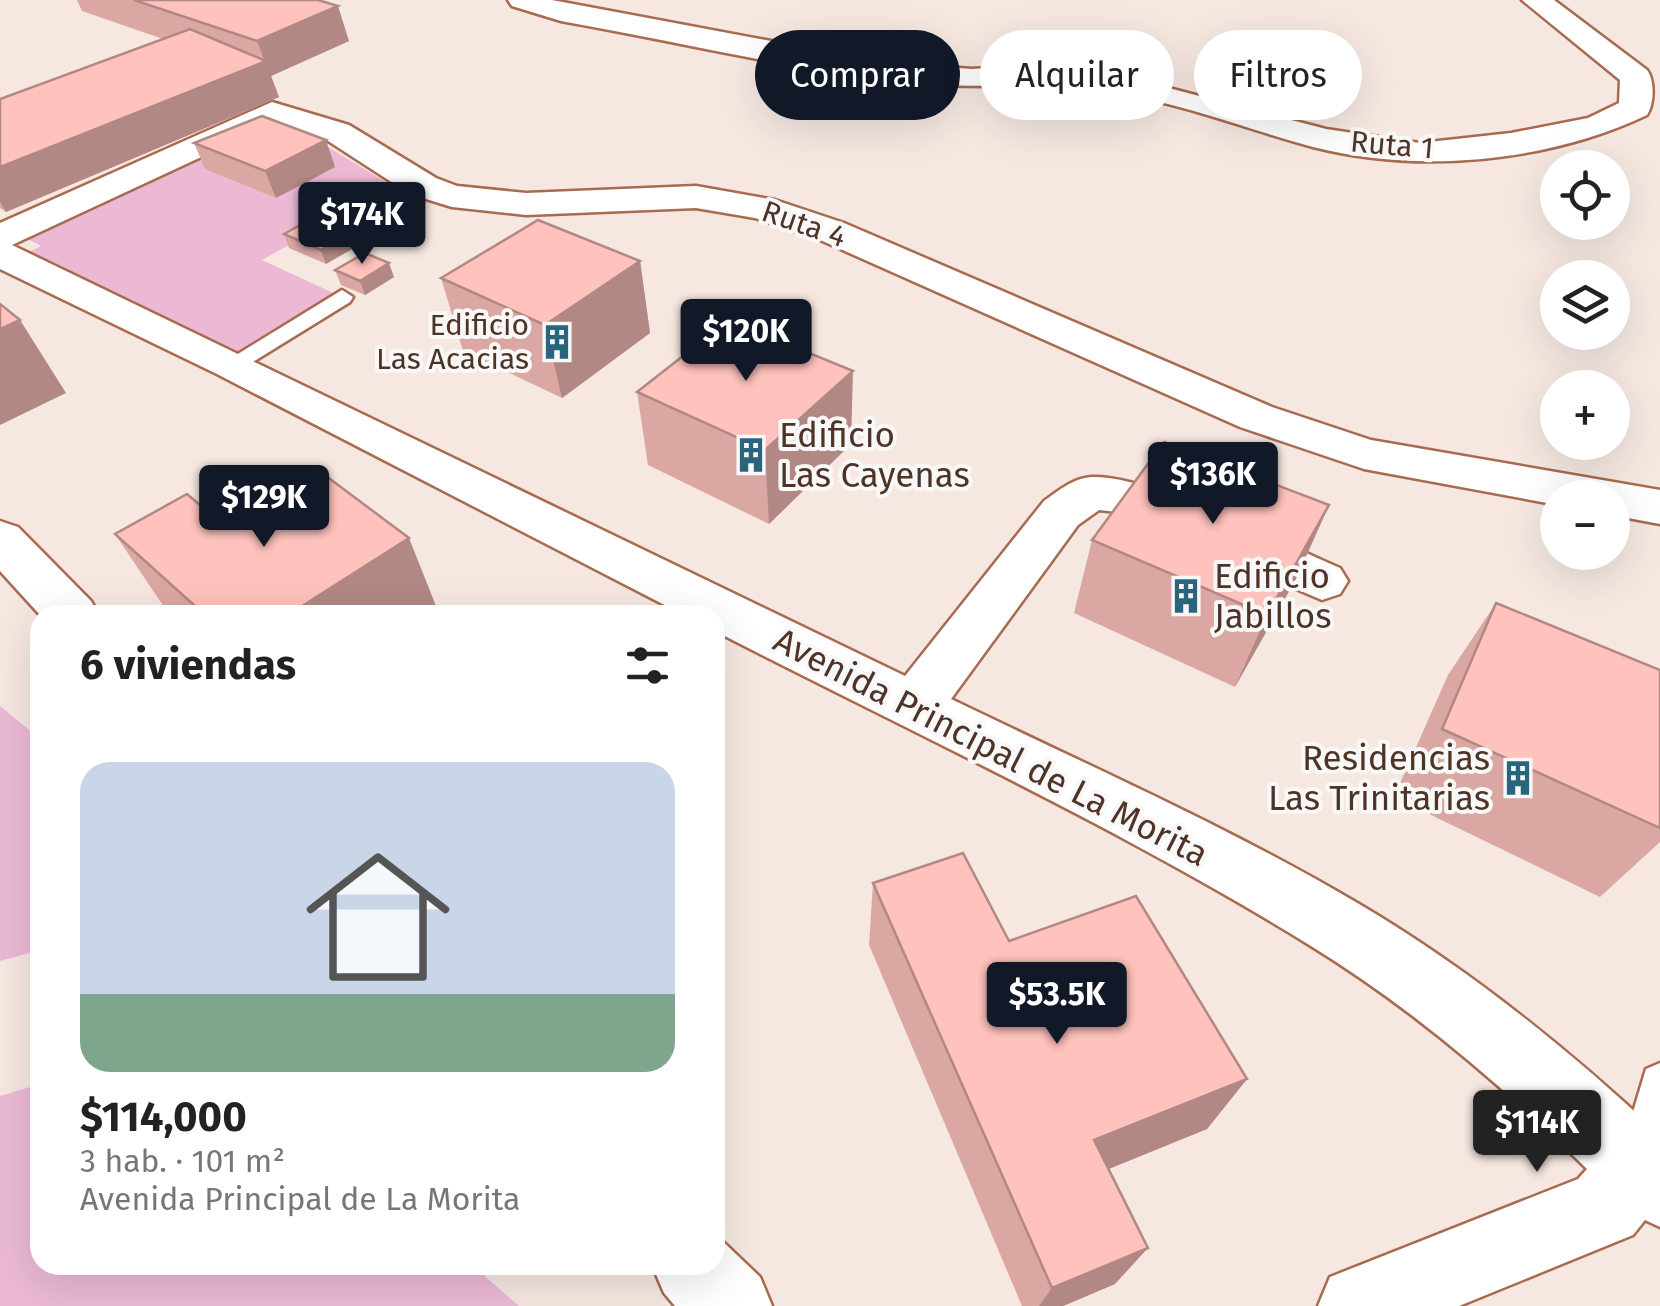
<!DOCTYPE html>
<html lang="es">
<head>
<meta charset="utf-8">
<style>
  body { margin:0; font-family:"Fira Sans",sans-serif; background:#f6f6f6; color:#222; height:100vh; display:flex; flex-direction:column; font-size:38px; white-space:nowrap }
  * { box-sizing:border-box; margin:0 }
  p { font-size:32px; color:#767676 }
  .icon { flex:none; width:55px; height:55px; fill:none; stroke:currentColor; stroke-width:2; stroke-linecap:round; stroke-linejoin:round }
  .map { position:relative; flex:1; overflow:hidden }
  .side { position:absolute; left:30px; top:605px; width:695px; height:670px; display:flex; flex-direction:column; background:#fff; border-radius:30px; box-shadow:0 10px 40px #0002 }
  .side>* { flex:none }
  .banner { position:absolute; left:755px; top:30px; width:755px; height:90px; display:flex; gap:20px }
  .controls { position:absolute; left:1540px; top:150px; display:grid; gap:20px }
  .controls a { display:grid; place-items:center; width:90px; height:90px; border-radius:50%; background:#fff; box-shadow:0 10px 40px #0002; font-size:50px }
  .price { position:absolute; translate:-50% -85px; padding:0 22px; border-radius:10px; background:#111827; color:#fff; font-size:32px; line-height:65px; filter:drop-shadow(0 2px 5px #0008) }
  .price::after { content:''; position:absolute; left:50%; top:60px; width:30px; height:22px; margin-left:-15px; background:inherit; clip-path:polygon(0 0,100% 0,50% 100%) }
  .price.selected { background:#222; color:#fff }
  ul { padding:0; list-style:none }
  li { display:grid; align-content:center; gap:20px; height:530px; padding:0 50px }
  li span { display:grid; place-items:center; height:310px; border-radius:30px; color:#555 }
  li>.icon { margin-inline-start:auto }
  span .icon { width:180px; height:180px; fill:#fffc; stroke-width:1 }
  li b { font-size:42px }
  h2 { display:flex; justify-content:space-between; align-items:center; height:120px; padding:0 50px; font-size:42px }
  .pill { padding:0 35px; border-radius:45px; background:#fff; box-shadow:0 10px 40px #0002; font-size:35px; line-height:90px }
  .pill.selected { background:#111827; color:#fff }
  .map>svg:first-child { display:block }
  .green { fill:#ebb9d4 }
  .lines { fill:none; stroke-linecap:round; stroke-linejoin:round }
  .lane-casing { stroke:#a86b4f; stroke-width:5 }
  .street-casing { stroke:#a86b4f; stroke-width:5 }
  .lane { fill:#fff; fill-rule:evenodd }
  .street { fill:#fff; fill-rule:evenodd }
  .wall { fill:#dba7a2 }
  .shaded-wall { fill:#b28884 }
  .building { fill:#ffc2bc; stroke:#b28884; stroke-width:2.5 }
  .labels { text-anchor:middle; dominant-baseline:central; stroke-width:8; stroke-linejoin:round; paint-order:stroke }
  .far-street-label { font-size:30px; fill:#4e3326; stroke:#f8f8f8 }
  .far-poi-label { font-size:30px; fill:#4e3326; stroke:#f8f8f8; text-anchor:end }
  .poi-label { font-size:35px; fill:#4e3326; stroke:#f8f8f8; text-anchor:start }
  .street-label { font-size:35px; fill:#4e3326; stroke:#f8f8f8 }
</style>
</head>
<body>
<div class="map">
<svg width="1660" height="1306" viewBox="0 0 1660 1306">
  <rect width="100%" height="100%" fill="#f6e8e1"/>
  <g class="green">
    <path d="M245,132L315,139L394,187L262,260L342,297L232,365L13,260L41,246L24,237Z"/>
    <path d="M0,706L40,739V950L0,961Z"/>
    <path d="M40,1084V1265H472L519,1306H0V1096Z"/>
  </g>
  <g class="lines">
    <defs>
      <g id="lane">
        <path d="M342,290L353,297L350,302L240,370L232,372L220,365Z"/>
        <path d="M1660,1063V1161L1654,1177L1639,1183L1624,1177L1618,1162L1646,1069Z"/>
      </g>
      <g id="street">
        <path d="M508,0H552L883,62L972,69L1035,65L1115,74L1326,129L1420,143L1511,133L1588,118L1619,103L1620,80L1522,0H1554L1647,70C1655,81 1654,104 1647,115C1548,162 1420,174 1313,147C1246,129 1177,101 1108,92C1033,81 957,91 882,80C774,65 668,40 561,21L512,6Z"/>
        <path d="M272,102L349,125L436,178L457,186L526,193L696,186L775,200L844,223L1272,407L1371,440L1660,490V524L1612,515V498H1558V505L1364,469L1240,427L818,239L755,218L696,208L526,215L452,207L410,194L325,139L274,123L12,245L905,676L1044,501C1058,491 1073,478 1092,477C1151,475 1281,543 1340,568L1348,581L1340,594L1322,600L1117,512L1099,510L1078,525L951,699C1087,765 1229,827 1359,904C1469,969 1567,1048 1660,1135V1227L1645,1220L1633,1235L1459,1306H1318L1330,1277L1578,1179L1587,1169C1503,1086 1412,1008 1311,946C1120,828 914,733 715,631V615H684L217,374L0,269V223Z"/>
        <path d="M0,521L18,527L91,601L99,615H40L0,571Z"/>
        <path d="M715,1234L760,1277L772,1306H675L664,1293L652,1265H715Z"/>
      </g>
    </defs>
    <use href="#lane" class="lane-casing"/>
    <use href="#street" class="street-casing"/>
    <use href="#lane" class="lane"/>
    <use href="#street" class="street"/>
  </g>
  <g class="wall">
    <path d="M77,0H318L349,41L271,76L279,97L6,212L0,208V99L163,39L82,11Z"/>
    <path d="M194,143L335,167L276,198L205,169Z"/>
    <path d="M359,228L364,242L326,264L289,248L284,234Z"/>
    <path d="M640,261L650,333L562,398L463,351L441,278Z"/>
    <path d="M335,270L394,277L365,295L341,285Z"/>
    <path d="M637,392L851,444L769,524L648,465Z"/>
    <path d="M1329,505L1296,579L1235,687L1074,613L1092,540Z"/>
    <path d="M228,529L438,611L432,615H173L164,607L115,534Z"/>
    <path d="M1496,603L1660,670V842L1600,897L1394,797L1448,675Z"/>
    <path d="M873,883L1009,941L1247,1079L1207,1129L1108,1169L1115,1284L1063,1306H1022L869,945Z"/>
  </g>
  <g class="shaded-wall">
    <path d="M338,6L349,41L271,76L279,97L6,212L0,202V167L265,62L257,41Z"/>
    <path d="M326,140L335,167L276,198L265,171Z"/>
    <path d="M359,228L364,242L326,264L321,250Z"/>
    <path d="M640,261L650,333L562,398L545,325Z"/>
    <path d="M389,263L394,277L365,295L360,281Z"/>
    <path d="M20,320L66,393L0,425V329Z"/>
    <path d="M853,371L851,444L769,524L765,450Z"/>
    <path d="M1329,505L1296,579L1235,687L1267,615Z"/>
    <path d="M409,538L438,611L432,615H310L304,605Z"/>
    <path d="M1247,1079L1207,1129L1067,1186L1094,1140Z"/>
    <path d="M1148,1248L1115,1284L1063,1306H1039L1052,1288Z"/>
  </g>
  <g class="building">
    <path d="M134,0H318L338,6L257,41Z"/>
    <path d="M190,29L266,61L0,167V99Z"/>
    <path d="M262,116L326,140L265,171L194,143Z"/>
    <path d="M322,213L359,228L321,250L284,234Z"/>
    <path d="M538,220L640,261L545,325L441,278Z"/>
    <path d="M365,253L389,263L360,281L335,270Z"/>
    <path d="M0,304L20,320L0,329Z"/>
    <path d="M729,320L853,371L765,450L637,392Z"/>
    <path d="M1164,442L1329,505L1267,615L1092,540Z"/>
    <path d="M322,473L409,538L304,605L316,615H205L115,534L187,494L228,529Z"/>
    <path d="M1496,603L1660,670V828L1442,729Z"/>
    <path d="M963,853L1009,941L1136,896L1247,1079L1094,1140L1148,1248L1052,1288L873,883Z"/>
  </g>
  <defs>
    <symbol id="building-bare" viewBox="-9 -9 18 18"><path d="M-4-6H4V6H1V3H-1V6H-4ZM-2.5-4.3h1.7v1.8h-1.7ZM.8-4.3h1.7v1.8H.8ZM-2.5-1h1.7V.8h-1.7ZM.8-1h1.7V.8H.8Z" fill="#29667d" stroke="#f8f8f8" stroke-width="2.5" paint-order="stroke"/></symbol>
  </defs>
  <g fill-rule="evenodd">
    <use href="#building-bare" x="532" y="317" width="50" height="50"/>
    <use href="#building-bare" x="726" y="430" width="50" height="50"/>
    <use href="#building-bare" x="1161" y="571" width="50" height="50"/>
    <use href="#building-bare" x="1493" y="753" width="50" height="50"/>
  </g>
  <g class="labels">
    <g class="far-street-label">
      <text transform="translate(1392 145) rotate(5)">Ruta 1</text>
      <text transform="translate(804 224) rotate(19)">Ruta 4</text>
    </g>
    <g class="far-poi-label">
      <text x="529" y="325">Edificio<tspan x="529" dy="34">Las Acacias</tspan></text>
    </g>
    <g class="poi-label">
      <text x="779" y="435">Edificio<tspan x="779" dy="40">Las Cayenas</tspan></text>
      <text x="1214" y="576">Edificio<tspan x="1214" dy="40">Jabillos</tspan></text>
      <text x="1490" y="758" text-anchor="end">Residencias<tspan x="1490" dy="40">Las Trinitarias</tspan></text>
    </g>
    <g class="street-label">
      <text transform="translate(991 747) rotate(27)">Avenida Principal de La Morita</text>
    </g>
  </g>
</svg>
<div class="controls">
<a><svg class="icon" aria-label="locate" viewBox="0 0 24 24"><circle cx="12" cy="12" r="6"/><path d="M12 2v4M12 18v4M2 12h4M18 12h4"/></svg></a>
<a><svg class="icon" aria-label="layers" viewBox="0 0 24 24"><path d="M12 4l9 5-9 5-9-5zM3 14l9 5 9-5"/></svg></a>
<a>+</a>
<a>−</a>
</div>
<b class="price" style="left:362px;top:267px">$174K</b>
<b class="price" style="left:746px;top:384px">$120K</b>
<b class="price" style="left:1213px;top:527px">$136K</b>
<b class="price" style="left:264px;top:550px">$129K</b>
<b class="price" style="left:1057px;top:1047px">$53.5K</b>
<b class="price selected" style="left:1537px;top:1175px">$114K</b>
<div class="banner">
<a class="pill selected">Comprar</a>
<a class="pill">Alquilar</a>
<a class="pill">Filtros</a>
</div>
<section class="side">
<h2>6 viviendas<svg class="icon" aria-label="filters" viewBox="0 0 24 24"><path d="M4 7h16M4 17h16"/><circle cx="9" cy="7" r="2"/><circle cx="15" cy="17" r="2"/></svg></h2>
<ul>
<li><span style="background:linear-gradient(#c9d6e8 75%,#7fa58c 0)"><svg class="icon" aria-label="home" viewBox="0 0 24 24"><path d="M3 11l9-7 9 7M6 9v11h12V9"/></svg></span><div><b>$114,000</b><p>3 hab. · 101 m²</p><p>Avenida Principal de La Morita</p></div></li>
</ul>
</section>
</div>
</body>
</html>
